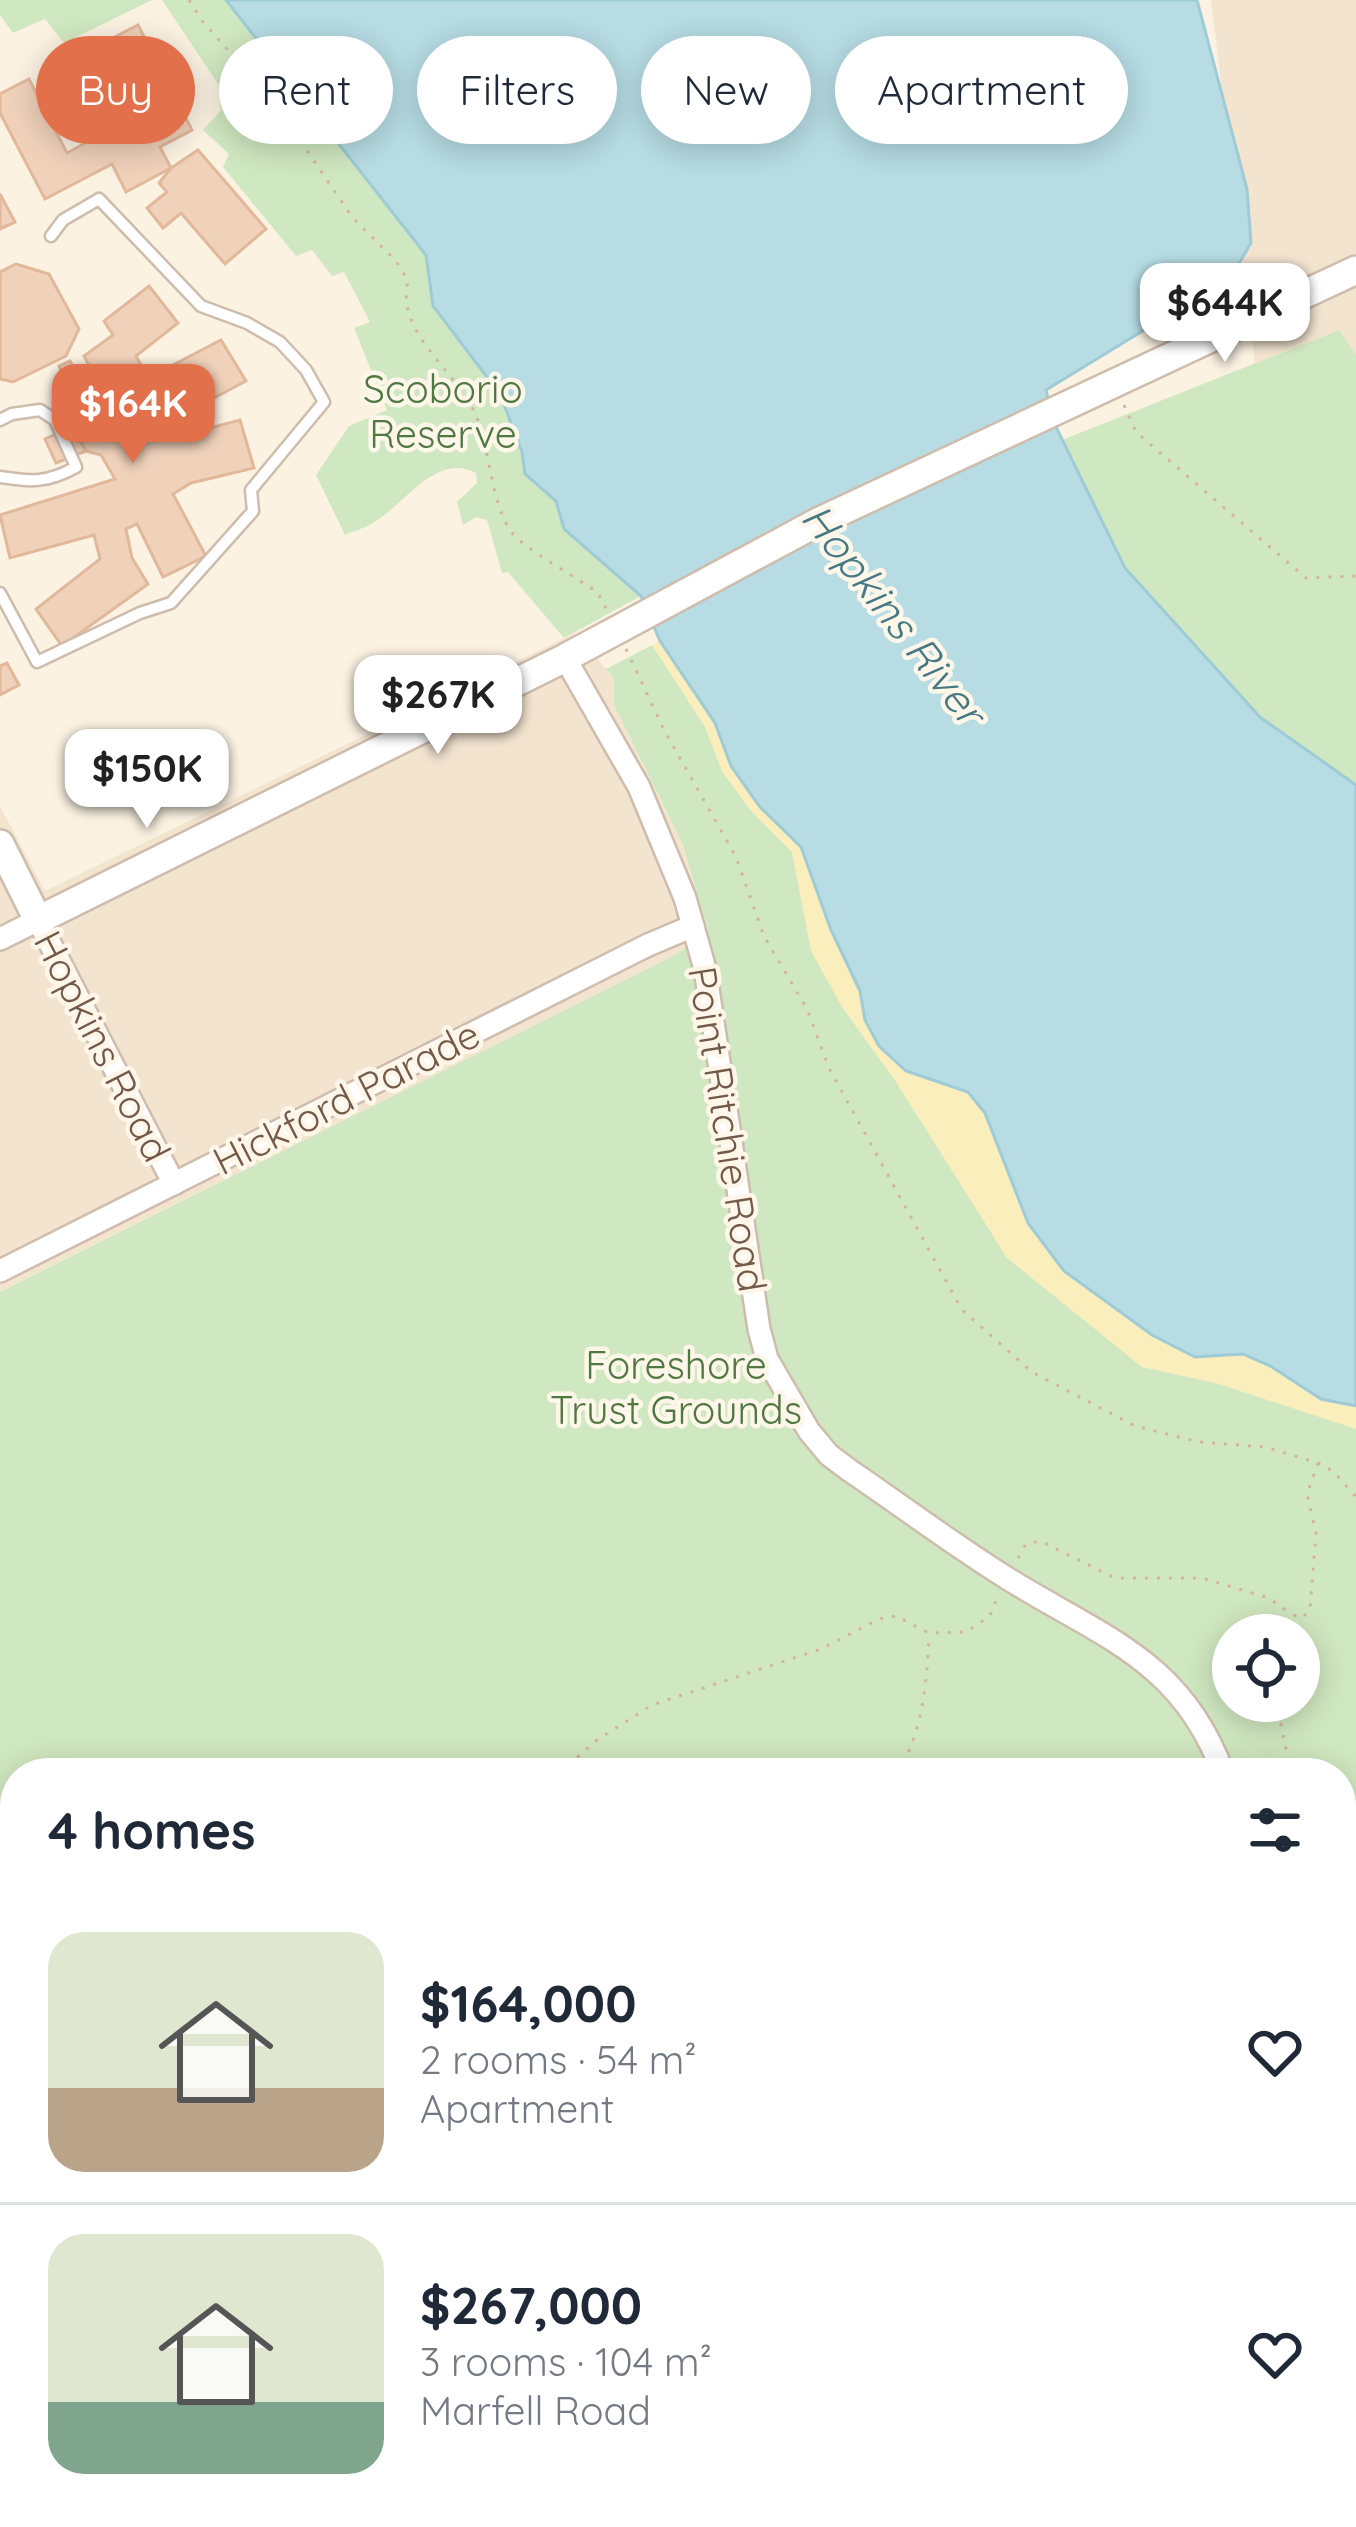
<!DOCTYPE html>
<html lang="en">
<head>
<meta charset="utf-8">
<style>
  body { margin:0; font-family:Quicksand,sans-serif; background:#f2f2f3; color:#1f2937; height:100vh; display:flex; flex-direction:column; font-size:45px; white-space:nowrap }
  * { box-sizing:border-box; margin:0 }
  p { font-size:39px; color:#747a83 }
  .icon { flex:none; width:66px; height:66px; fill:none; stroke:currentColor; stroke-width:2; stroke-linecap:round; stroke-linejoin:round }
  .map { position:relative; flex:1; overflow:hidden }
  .sheet { position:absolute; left:0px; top:1758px; width:1356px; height:771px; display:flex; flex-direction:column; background:#fff; border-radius:48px 48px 0 0; box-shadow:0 6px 30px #0003 }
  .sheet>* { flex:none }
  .top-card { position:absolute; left:36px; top:36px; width:1284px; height:108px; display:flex; gap:24px }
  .buttons { position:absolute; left:1212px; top:1614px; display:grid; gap:24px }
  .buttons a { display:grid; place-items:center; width:108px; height:108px; border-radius:50%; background:#fff; box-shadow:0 6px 30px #0003; font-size:60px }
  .price { position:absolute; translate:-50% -102px; padding:0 27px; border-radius:24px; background:#fff; color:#222; font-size:39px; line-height:78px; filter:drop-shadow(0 3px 6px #0008) }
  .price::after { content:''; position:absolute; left:50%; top:72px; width:36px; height:27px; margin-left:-18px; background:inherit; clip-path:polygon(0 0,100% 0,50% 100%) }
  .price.selected { background:#e2704a; color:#fff }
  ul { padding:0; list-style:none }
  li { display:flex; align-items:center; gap:36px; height:300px; padding:0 48px }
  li+li { border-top:3px solid #e0e1e3 }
  li span { display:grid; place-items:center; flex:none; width:336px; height:240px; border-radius:36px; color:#555 }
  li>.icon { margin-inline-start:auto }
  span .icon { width:144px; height:144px; fill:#fffc; stroke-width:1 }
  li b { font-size:51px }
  h2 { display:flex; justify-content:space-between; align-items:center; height:144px; padding:0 48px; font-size:51px }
  .tag { padding:0 42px; border-radius:54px; background:#fff; box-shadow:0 6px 30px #0003; font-size:42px; line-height:108px }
  .tag.selected { background:#e2704a; color:#fff }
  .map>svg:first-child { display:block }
  .residential { fill:#f3e4d0 }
  .green { fill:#d0e8c1; fill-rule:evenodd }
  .sand { fill:#faeebd }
  .water { fill:#b7dce4; stroke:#9ecbd5; stroke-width:3 }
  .building { fill:#f0d1ba; stroke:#e2b89b; stroke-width:3 }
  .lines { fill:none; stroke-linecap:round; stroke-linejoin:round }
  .service-casing { stroke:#cebcac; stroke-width:15 }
  .minor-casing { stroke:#cebcac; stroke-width:26 }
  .tertiary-casing { stroke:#cebcac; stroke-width:32 }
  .path { stroke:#d4b49e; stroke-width:3; stroke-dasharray:3 9; stroke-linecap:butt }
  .service { stroke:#fff; stroke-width:10 }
  .minor { stroke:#fff; stroke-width:21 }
  .tertiary { stroke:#fff; stroke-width:27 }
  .labels { text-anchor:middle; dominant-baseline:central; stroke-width:9; stroke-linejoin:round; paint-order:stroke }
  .park-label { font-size:39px; fill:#507842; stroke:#fef6e8 }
  .street-label { font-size:39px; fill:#725949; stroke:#fef6e8 }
  .water-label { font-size:42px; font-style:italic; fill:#447985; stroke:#fef6e8 }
</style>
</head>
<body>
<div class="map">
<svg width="1356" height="2527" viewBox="0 0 1356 2527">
  <rect width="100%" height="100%" fill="#fbf2e2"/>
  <g class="residential">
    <path d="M1211,0H1356V357L1339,330L1255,363Z"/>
    <path d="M575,633L614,678V705L683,845L708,930L675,955L0,1292V806L45,891Z"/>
  </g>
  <g class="green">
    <path d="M0,0H152L64,43L45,19L13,33L0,15Z"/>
    <path d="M162,0H226L426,255L433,306L500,394L522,452L525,474L556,501L641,596L564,638L508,572L502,573L487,520L476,517L463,525L457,502L477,483L476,473C436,451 403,507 371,524C363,529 353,531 345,535L316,475L349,426L387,410L354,328L370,322L344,272L332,276L312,250L296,256L223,167L229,154L203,130L221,110L218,84Z"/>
    <path d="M1339,330L1356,355V785L1260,717L1125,568L1062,440Z"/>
    <path d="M660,641L760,807L801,847L808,865L1065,1272L1356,1415V2273H1341V1773H15V2304L0,2302V1292L675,955L708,930L683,845L614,705V678L606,669ZM1233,1635H1299V1701H1233Z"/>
  </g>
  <g class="sand">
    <path d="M669,635L808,861L831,930L860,991L865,1020L906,1071L968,1092L985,1113L1028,1223L1114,1304L1152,1335L1195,1357L1243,1354L1272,1367L1322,1399L1356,1406V1429L1219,1384L1142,1367L1007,1258L896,1082L842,1007L811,951L792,852L750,810L722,771L705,727L652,645Z"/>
    <path d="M1341,2249L1356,2256V2388L1341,2391Z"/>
    <path d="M0,2303L15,2304V2412L0,2413Z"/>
  </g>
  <g class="water">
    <path d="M226,0H1197L1247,189L1251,243L1231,277L1046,390L1055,425L1125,568L1260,717L1356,785V1406L1321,1399L1272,1367L1243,1354L1195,1357L1152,1335L1064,1271L1028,1223L985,1113L968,1092L906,1071L879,1046L865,1020L860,991L831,930L801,847L760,807L731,766L715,723L660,641L641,596L564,529L556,501L525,474L522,452L500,394L433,306L426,255Z"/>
    <path d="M1356,2388V2527H0V2413L15,2412V2514H1341V2391Z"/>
  </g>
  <g class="building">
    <path d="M138,25L192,130L160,147L171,168L126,192L112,164L45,199L0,113V94L29,79L67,153L85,143L47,69L81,51L121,129L147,115L109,40Z"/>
    <path d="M198,150L266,229L225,264L181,213L163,228L147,208L167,192L159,183L171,168Z"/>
    <path d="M0,194L15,222L0,229Z"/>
    <path d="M16,264L49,274L79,329L66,356L13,382L0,379V272Z"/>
    <path d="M149,286L178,323L136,356L148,378L221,340L246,381L169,422L176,437L240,420L254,468L191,483L173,494L206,556L163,577L137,524L126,529L132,558L148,584L62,646L36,609L100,559L94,535L10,558L0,515L115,479L101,455L86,451L72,427L81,410L59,366L70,361L89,395L100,388L84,356L113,335L104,321Z"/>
    <path d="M72,427L86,451L56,463L45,439Z"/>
    <path d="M7,663L19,685L0,695V666Z"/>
  </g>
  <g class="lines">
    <defs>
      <g id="service">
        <path d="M0,420L12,414L40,410L55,420L76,467C48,483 30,482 0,477"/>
        <path d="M0,593L37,662L140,613L171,603L253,511L251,490L324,402L306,370L280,342L247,323L201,306L99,199L63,220L51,236"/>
      </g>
      <g id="minor">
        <path d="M565,658L639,787L685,898L705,969L759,1329L767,1359L809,1431L829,1455L849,1470C902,1506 955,1546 1010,1580C1104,1638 1182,1661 1223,1773"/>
        <path d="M0,939L38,920L174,1184"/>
        <path d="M0,1271L648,945L693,926"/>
      </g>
      <path id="tertiary" d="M0,844L38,920L565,658L818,522L1356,270"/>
    </defs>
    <use href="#service" class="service-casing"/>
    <use href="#minor" class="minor-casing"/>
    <use href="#tertiary" class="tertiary-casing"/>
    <g class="path">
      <path d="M189,0L203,22L274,102L352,217L396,261L408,281C396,331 451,367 473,409C490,442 490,506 513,534C528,551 578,578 598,593L606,608"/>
      <path d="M1124,405L1136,432L1306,578L1356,576"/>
      <path d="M626,649L664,730L736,857L764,936L807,1009L829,1068L962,1310L1032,1372L1135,1426L1199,1442L1265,1447L1318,1463L1334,1472L1356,1497"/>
      <path d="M1018,1558L1026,1544L1040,1541L1115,1578H1202L1269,1598L1291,1614"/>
      <path d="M1287,1635L1291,1614L1302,1618L1310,1610L1316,1533L1307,1494L1318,1463"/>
      <path d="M559,1773L597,1740L652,1705L821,1649L879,1619L896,1616L929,1633L966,1632L990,1616L997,1598"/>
      <path d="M897,1773C923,1734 927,1681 929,1635"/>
      <path d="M1291,1773L1281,1725L1291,1701"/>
      <path d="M1341,1825L1347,1824L1356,1845"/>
      <path d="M1341,1906L1345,1886L1356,1868"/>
      <path d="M1341,1950C1343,1988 1334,2047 1356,2079"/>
      <path d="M0,1958L15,1965"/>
      <path d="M1341,2173L1356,2176"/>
    </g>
    <use href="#service" class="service"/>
    <use href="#minor" class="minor"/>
    <use href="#tertiary" class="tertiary"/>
  </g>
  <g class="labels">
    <g class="park-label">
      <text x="443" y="388">Scoborio<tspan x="443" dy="45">Reserve</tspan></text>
      <text x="676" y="1364">Foreshore<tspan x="676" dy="45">Trust Grounds</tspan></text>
    </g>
    <g class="street-label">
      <text transform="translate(103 1046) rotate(63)">Hopkins Road</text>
      <text transform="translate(346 1097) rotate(-27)">Hickford Parade</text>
      <text transform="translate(728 1129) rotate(81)">Point Ritchie Road</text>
    </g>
    <g class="water-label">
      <text transform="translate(894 614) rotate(52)">Hopkins River</text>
    </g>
  </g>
</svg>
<div class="buttons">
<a><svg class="icon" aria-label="locate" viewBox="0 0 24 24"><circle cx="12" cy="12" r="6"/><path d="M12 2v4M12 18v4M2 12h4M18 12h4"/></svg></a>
</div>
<b class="price" style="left:1225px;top:365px">$644K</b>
<b class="price selected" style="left:133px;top:466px">$164K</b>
<b class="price" style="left:438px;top:757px">$267K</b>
<b class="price" style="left:147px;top:831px">$150K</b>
<div class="top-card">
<a class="tag selected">Buy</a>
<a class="tag">Rent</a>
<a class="tag">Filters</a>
<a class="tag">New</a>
<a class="tag">Apartment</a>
</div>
<section class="sheet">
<h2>4 homes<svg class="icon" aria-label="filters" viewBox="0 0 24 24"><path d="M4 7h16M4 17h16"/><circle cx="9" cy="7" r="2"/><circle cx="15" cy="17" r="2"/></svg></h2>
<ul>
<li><span style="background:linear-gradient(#dfe7d0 65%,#b9a48a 0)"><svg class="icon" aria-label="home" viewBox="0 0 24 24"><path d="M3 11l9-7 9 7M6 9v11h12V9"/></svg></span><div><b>$164,000</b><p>2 rooms · 54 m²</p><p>Apartment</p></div><svg class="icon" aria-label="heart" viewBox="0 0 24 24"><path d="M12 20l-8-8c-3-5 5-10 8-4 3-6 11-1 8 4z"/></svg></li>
<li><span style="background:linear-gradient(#dfe7d0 70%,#7fa58c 0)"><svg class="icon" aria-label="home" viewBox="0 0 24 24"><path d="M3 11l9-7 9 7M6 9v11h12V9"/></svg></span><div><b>$267,000</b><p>3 rooms · 104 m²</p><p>Marfell Road</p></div><svg class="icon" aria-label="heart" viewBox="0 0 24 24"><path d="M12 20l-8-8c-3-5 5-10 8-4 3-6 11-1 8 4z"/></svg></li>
</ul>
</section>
</div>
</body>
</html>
